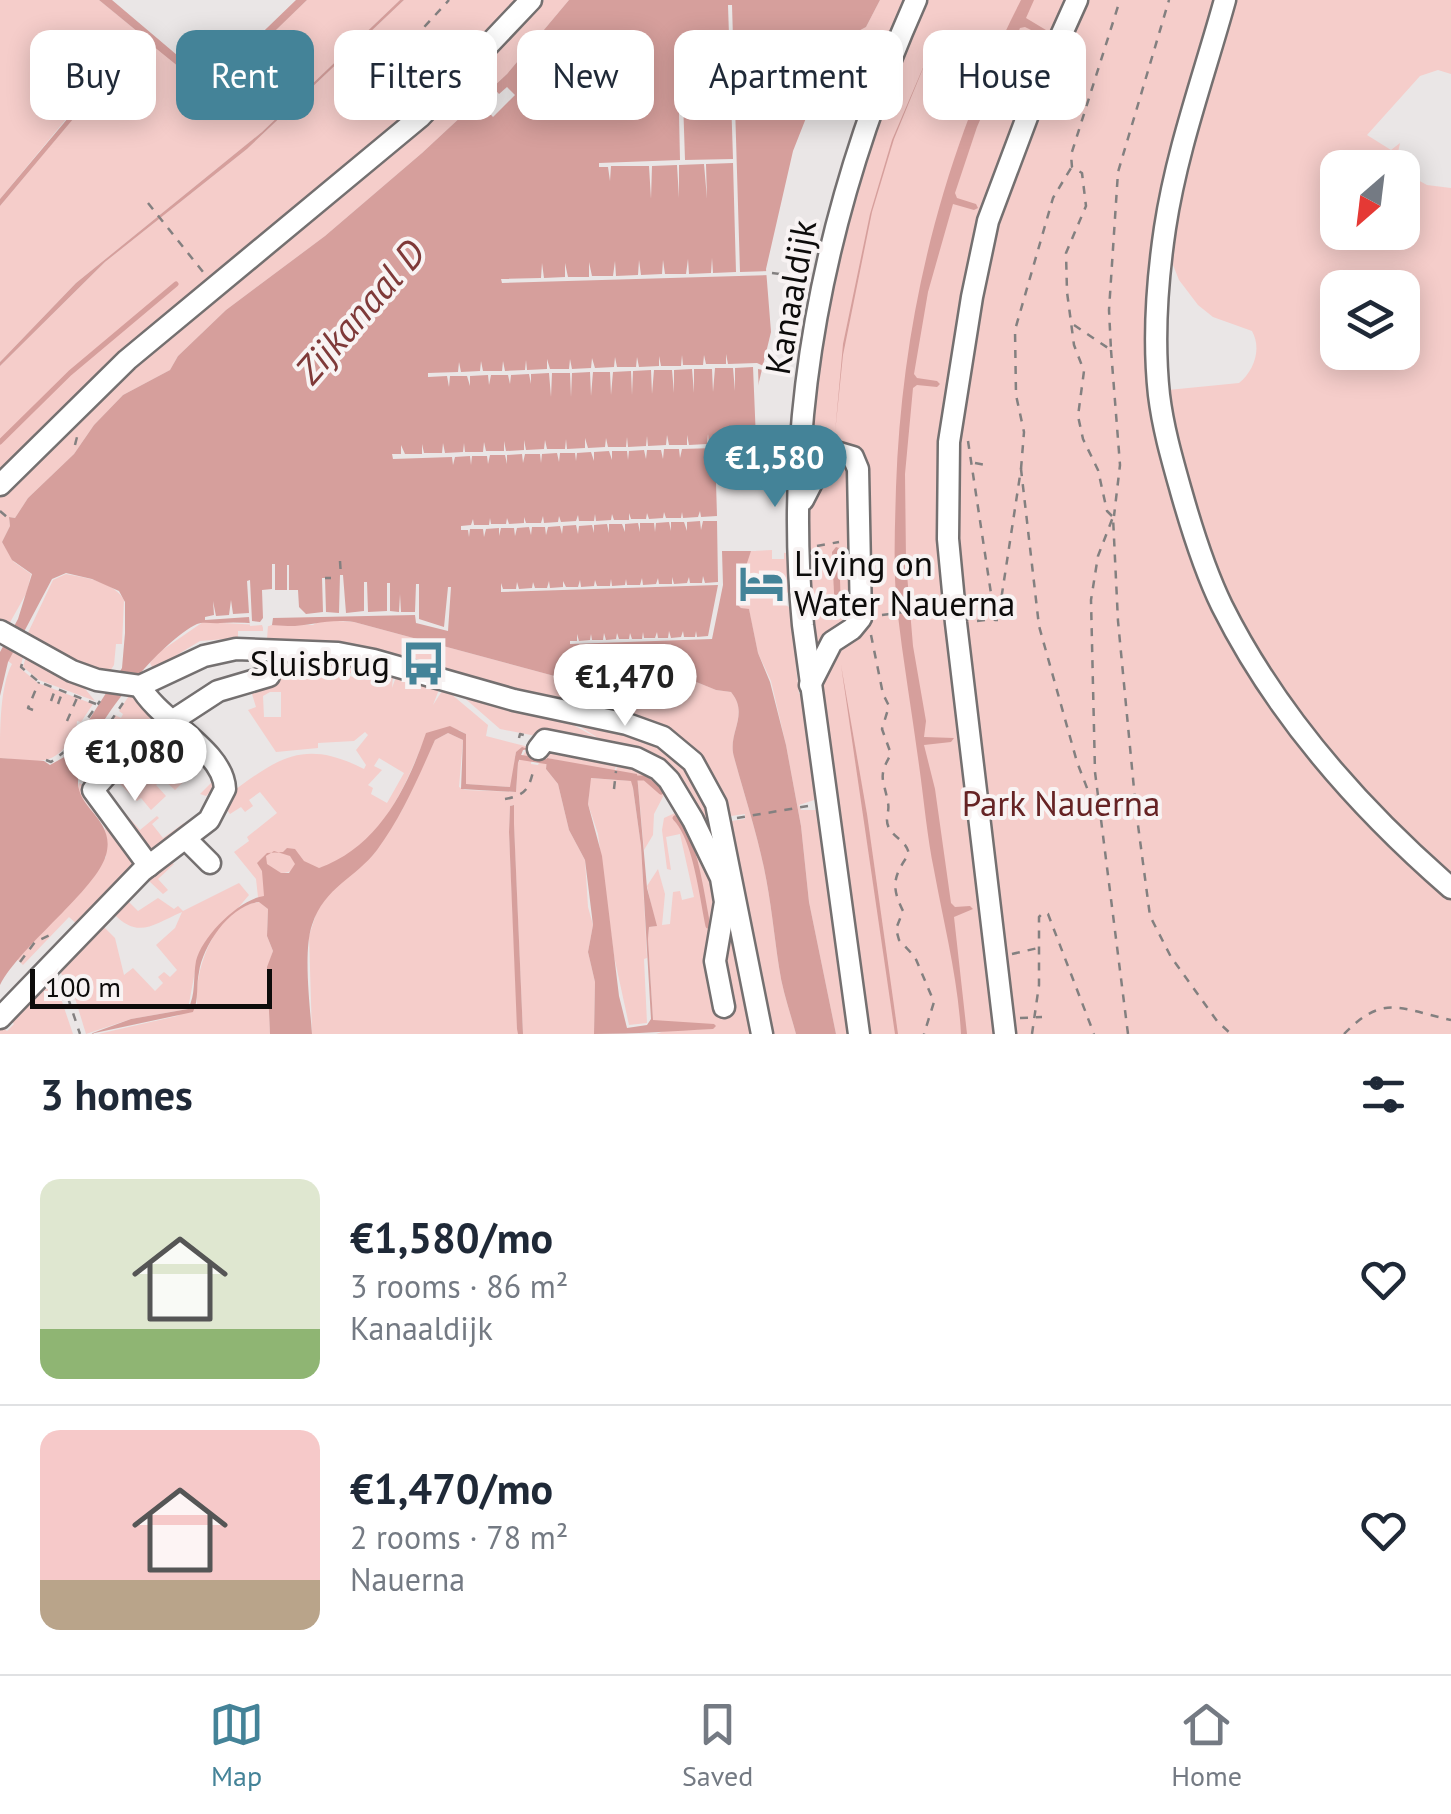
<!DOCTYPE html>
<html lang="en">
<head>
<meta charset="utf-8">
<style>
  body { margin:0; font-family:"PT Sans",sans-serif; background:#f2f2f3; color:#1f2937; height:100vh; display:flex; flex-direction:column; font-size:38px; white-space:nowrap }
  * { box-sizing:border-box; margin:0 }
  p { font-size:32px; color:#747a83 }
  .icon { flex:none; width:55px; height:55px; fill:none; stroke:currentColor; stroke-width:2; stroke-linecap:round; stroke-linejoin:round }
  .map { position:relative; height:1034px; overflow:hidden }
  .panel { display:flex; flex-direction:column; background:#fff; flex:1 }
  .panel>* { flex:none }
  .guide { position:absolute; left:30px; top:30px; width:1392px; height:90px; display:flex; gap:20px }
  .needle { width:65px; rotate:208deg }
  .buttons { position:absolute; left:1320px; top:150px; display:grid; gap:20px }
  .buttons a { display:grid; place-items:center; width:100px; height:100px; border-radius:20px; background:#fff; box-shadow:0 5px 25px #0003; font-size:50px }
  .scale { position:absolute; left:30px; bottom:25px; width:242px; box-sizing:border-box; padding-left:10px; border:5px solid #0d0c0b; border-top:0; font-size:28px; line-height:35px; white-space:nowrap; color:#0d0c0b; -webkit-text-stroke:8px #f8f3f3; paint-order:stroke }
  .price { position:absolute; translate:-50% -85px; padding:0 22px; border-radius:35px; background:#fff; color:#222; font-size:32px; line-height:65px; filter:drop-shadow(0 2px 5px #0008) }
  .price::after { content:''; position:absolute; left:50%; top:60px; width:30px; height:22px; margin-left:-15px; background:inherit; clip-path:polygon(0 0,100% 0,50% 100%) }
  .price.current { background:#448398; color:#fff }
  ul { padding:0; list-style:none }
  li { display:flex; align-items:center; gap:30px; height:250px; padding:0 40px }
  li+li { border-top:2px solid #e0e1e3 }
  li span { display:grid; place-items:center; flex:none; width:280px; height:200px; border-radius:20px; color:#555 }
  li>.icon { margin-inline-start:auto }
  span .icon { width:120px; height:120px; fill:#fffc; stroke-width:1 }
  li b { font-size:42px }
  h2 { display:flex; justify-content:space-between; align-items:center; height:120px; padding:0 40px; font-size:42px }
  .pill { padding:0 35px; border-radius:20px; background:#fff; box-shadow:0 5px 25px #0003; font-size:35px; line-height:90px }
  .pill.current { background:#448398; color:#fff }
  .dock { display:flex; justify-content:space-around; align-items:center; height:140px; border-top:2px solid #e0e1e3; background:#fff; font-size:28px; color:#747a83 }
  .dock a { display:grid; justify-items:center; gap:5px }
  .dock .current { color:#448398 }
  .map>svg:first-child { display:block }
  .green { fill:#f5cdca; fill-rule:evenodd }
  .water { fill:#d69f9c; fill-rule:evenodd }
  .pier { fill:#eae6e6 }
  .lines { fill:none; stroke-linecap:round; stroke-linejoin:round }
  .stream { stroke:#d69f9c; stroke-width:5 }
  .minor-casing { stroke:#747070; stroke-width:25 }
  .path { stroke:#838080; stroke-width:2.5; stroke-dasharray:8 8; stroke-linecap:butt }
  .minor { stroke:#fff; stroke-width:20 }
  .labels { text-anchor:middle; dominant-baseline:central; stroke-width:8; stroke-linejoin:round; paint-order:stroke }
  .street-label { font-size:35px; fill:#0d0c0b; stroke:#f8f3f3 }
  .poi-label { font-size:35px; fill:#0d0c0b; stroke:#f8f3f3; text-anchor:start }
  .park-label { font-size:35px; fill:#662324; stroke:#f8f3f3 }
  .water-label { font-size:38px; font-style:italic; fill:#7f3a39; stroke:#f8f3f3 }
</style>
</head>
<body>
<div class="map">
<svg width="1451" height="1034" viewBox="0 0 1451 1034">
  <rect width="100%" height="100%" fill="#eae6e6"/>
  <g class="green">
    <path d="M0,0H99L138,32L0,199Z"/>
    <path d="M307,0H400L262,132L76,283L0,362V206L139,40L143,36L210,93Z"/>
    <path d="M404,0H526L486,45L0,480V366L105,262L247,149Z"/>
    <path d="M544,0H569L507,74L422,153L325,236L226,310L178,356L170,370L123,395L94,425L74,454L28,498L15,518L9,517L10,526L2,542L14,562L31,574L27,592L8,626L10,630L0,621V496L30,460L36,464L98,392L314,218L506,34L510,37Z"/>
    <path d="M880,0H906L880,55L884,65L879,78L832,52L842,40L866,27Z"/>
    <path d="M921,0H1217L1149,315L1208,597L1417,869L1451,898V1034H863L807,628L804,457L836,229Z"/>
    <path d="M1237,0H1451V74L1438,70L1420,76L1367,135L1391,150L1400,143L1397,157L1399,167L1338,168V232H1402L1403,172L1427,185L1451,188V874C1378,806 1284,714 1241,623C1206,550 1183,470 1168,390L1239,383C1254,371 1262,349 1252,331L1213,317L1198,305L1179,280L1169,255L1193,136ZM1338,288H1402V352H1338Z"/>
    <path d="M772,550V559H784V553L791,552L792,592L784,593V604L797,612L803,664L796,666L799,694L807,693L817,799L799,805L801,810H818L854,1034H836L809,902L801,826L786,745L771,681L758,653L749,610L741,608L736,603L744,565L751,551Z"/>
    <path d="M66,574C86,578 113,581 124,600L122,644H116L114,665L110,671H100L26,637L53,580Z"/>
    <path d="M321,620L354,622L584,684L630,671L663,680L689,679L716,690L731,692C750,715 727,733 734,757C744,794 756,830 764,868C771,901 774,934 779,967C782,989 790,1012 796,1034H769L729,825L731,821L745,819V814L731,816L726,813L708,770L599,710V706L506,686L353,645L267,640L268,625H313Z"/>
    <path d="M203,622L263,625V631H238V638L200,641L144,675L152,667L150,663L158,653Z"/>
    <path d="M15,649L24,654L20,668L38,683L93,704L81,722L77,721C77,729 73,734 68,743C51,769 28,760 0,758C0,729 0,686 12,664L8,661Z"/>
    <path d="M26,656L82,685L95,701L39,680L23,667Z"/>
    <path d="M309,660L393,675L392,688L397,674L440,687L433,705L444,688L488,725L486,736L529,747L533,750L531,764L538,765L545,749L633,760L667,789L654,814L653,835L644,850L637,774L616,772L618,760L614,772L547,758L546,769L558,784L569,830L585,860L588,907L593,925L588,952L595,982L594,1034H523L513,805L510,806L509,832L518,1034H312L309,936L317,911L333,888L373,855L402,810L435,740L448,733L463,740L459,787L465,790L516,792L518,763L527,749L516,752L511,787L465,784L466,734L459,730L427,733C406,784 379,854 319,868C311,870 303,868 295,870C290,871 286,873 281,873L264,897H258L256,879L234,852L249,841L247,837L277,813L260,792L249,800L253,806L245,812L241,807L230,814L223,805L228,795C276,760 302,737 364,769L366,765L356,750L368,735L365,732L354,741L318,743V748L276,752L248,710L256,707L251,691C267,677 280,667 301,662L360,679V676ZM270,692H281V717H264L263,696ZM379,758L404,773L387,803L371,794L373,788L368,785L382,770L374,766Z"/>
    <path d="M130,694L152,716L98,779L88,771L82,777L92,786L122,837L117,841L135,865L80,927L69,917L23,965L17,959L68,905L106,857L105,827L78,792L79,783L84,785C76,763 103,736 115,715L121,718L123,714L119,711Z"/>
    <path d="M461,695L559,717L604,742L567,718C619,730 679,738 703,793C713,816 716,844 723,868L671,777L536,736L500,729Z"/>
    <path d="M159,718L209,765L219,783L206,796L200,794L216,778L183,743L166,760L185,780L175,790L163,779L156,785L166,796L151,810L141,798L137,801L114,778L102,789L119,806L115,807L101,788L131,760L143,769L150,761L158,766L171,748L179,745L154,726L129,759L125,756L150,722Z"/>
    <path d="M590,778L632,781L641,846L647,958L644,959L647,1023L629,1025L614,956L598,834L588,804Z"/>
    <path d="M124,812L140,830L157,816L159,818L152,824L163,838L184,823L188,828L154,858L118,817Z"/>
    <path d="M675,813L681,814L714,870L718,960L730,907L754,1034H656L667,1030L653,1021L648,939L649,927L656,926L647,886L658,869L665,894L662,925L670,924L673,892L680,891L682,900L694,897L680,834L666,837L671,870L667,869L662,830L664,818Z"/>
    <path d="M169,861L174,864L158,879L168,890L163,894L149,881L128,901L138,911L158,898L174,909L178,906L183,911L239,883L249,895L198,955L188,1009L131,1019L86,1034L71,985L57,969L99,922L115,938L124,975L133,968L155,991L163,983L158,977L164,972L170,977L177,970L156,945L175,928L182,912C152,925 138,940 112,912L132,886Z"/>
    <path d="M260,902L268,909L267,936L273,951L267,969L270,1034H98L177,1016L197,1006C194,968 216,907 260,902Z"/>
    <path d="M54,978L73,1034H0V1024L7,1031L14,1024L7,1016L48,980Z"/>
  </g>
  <g class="water">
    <path d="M99,0H112L210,83L296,0H307L211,93L142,37L0,206V199L137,36L138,32Z"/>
    <path d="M400,0H404L247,149L105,262L0,366V362L76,283L262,132Z"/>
    <path d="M569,0H880L866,27L842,40L835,53L832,52L793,151L766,269L771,332L757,390L759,452L751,551L746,566H744L736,603L741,608L749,609L758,653L770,682L786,745L801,826L809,902L836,1034H796C790,1012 782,989 779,967C774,934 771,901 764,868C756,830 744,794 734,757C727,733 750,715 731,692L716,690L689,679L663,680L630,671L584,684L354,622C329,618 312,626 288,626C264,625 243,621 220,623C212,624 204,621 197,624C157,643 79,740 78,781C77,809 116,820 106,855C97,889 21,945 0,985V758L44,761L50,765L66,756L122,668L125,633V602L119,591L92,579L66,573L52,579L8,662L0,696V652L18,619L32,574L12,560L2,542L10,526L9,517L15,518L28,498L74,454L94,425L123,395L170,370L178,356L226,310L325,236L422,153L507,74Z"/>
    <path d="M1021,0H1034L1026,18L1046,30L1047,34L1043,36L1025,27L1020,28L977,127L955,193L957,198L976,204L978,208L974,210L953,204L928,292L914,374L917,378L937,381L940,384L937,387L917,385L913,388L905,474L906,560L933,565L931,568L910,569L907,574L913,646L926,721L924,737L954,738L951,742L924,745L935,789L951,903L955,907L970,906L973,909L954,917L967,1034H961C958,978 944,925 934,870C927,836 924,800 919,765C912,713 903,660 897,608C893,568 895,527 896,487C902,316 943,152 1021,0Z"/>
    <path d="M931,49L894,139L872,212L843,355L835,433L843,344L870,214L892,140Z"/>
    <path d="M836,547L839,548L841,612L838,614L835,613L832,552Z"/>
    <path d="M841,665L867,814L898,1034H895Z"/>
    <path d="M450,726L466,734V784L510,787L516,752L522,747L528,749L523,750L518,763L516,792L461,789L463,740L448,733L435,740C418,778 402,816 377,850C355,879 325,886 312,925C303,951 310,1006 312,1034H270L267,967L273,951L267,936L268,909L259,902C230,905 203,945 199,972C196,985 199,1000 193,1012L90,1034L131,1019L188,1009C196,995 193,977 196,961C202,936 240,899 264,896L262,871L257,863L267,853L283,852L287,848L295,849L304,861L319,868C378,847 407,789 426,733ZM274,851L290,856L295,864L289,873H281L267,864L266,856Z"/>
    <path d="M547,758L637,774L647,888L657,926L649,927L648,939L653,1020L714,1024L716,1026L713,1029C672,1031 635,1034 594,1034L595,982L588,952L593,925L585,860L569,830L558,784L546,769ZM591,778L631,781L633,788L641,846L651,1019L647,1025L627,1028L619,996L602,856L588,804Z"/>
    <path d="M514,805V824L523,1034H518L517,1029L509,832L510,806Z"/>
  </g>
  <g class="pier">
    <path d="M728,5H732L740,272L771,271V275L502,283L501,279L541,278L542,263L544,278L565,277V263L568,277H589V262L592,276H613L615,261L616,276L638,275L639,260L641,275L662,274L663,260L665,274H686L688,259L689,274L711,273L712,258L713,273L736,272L733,163L706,164L707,199L704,164L679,165V198L677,165L652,166L651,199L649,166H611L610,181L608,167H599V163L680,160L678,69H682L685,160L733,159Z"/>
    <path d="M490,84L499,94L507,87L515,95L493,117L485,108L497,96L487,86Z"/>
    <path d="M726,354L728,364L757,363L768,368L765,375L763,370L758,369L764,527L756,551H722L723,585L712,639L570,644V641H577V634L579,641L590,640L591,634L592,640H603L604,633L606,640L616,639L617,633L619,639H629L630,633L632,639H642L643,632L644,638H655L657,632L658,638H668L669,631L671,638L681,637L683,631L684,637H695L696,631L697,637L708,636L718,585L501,592V583L503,589H516L517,582L519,589L532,588L533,582L535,588H547L549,581L550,588L563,587V581L566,587H578L580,580L581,587L594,586L595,580L597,586H610L611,579L612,586L625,585L626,579L627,585H640L642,578L643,585L656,584L658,578L659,584H672V577L674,584L687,583L689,577L690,583H702L703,576L705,583L718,582L717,521H703L701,530L700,521L687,522V531L684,522H671V531L669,522L656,523L655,532L654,523H640V532L638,523L625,524V532L622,524H609V533L607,524L594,525V533L592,525L579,526L578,534L576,525L563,526L562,534L560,526L548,527L546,535L545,527H532L531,535L529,527L517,528L515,536L514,528H501L499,536V528L486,529L484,537L483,529H470L469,537L468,530H461V526L471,525L473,519L474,525H489L490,518L491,524H506L507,518L509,524L524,523V517L526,523H541L543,516L544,523L558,522L559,516L561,522L576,521L578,515L579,521H594L595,514L596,521L611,520L612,514L614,520H629V513L631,519H646L647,513L649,519L663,518L664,512L666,518H681L682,512L683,518L698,517L700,511L701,517L717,516L715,448L682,449L680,458L679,449H664L663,459L661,450H647L646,459L644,450L629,451L628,460L627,451H612V460L609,451L594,452V461L591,452L577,453L576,461L575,453H560L559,462L557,453L542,454L541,463L540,454H525L523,463L522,454L507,455V464L505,455H490L488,464L487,456H472L471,465L470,456L455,457L453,465L452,457L393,459L392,454H401V445L405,454H422V444L424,453H442L443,443L445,453L463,452L464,443L465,452H483L484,442L486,451H504V441L506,451L524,450V440L526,450L544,449L545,440L547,449H565L566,439L567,449L585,448V438L588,448L605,447L606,438L608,447H626L627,437L628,447L646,446L647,436L648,446L666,445L667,435L669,445H687V435L689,445L707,444L708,434L709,444H719L720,465L757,464L753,367L735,368V391L733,368H715L713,392L712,369H694V393L692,369L674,370V393L672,370H654L652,394L651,370L633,371L632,395L631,371L613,372L611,395L610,372H593L591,396L590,372L572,373L571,397L570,373H552L551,397L549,373L531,374V384L529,374L511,375L510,384L508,375H491L489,385L488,375L470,376V386L467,376H450L449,387L447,376L428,377V373L458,372L459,362L461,372L480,371L481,361L483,371H502L503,361L505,371L525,370L526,360L527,370L547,369V359L550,369H569L570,359L572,369L591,368L592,358L595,368L614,367L615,357L617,367H636L637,357L639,367L659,366V356L661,366H681L682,355L683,365H703L704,355L706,364H726Z"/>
    <path d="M272,564H275V590H287V565H289V590H298L299,607L306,614L323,612L322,578H325L326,612L339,613L340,575H343L346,613L364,611V582H367L368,612L387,611V583H390V611L399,612L400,594L401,612H415L416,584H419V619L444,627L448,587H451L448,631L416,623L415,615L273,618L272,625L263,628L262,625L250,626L249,617L205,620V617L214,615L213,601L216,616L229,615L231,600L233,614L249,613L247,581L250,580L252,621L260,622L263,618L262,590L272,589Z"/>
  </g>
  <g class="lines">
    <g class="stream">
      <path d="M0,442L70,373L176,284"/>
      <path d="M518,757L549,762"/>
      <path d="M635,778H645L661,792"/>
      <path d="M675,818C696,839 702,898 708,926"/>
    </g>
    <defs>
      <g id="minor">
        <path d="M1225,0C1204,76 1177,149 1165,228C1157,282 1153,340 1159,395C1163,428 1172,459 1181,491C1192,530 1204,569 1222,606C1276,714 1360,809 1451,888"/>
        <path d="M0,485L127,360L420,117L531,0"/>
        <path d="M803,500L822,463L836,452L853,457L858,469L861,618L852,629L832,642L810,685"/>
        <path d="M0,631L72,671L97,680L140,686L204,656L236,649L338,653L374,660L514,700L627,724L663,737L693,762L716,804L762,1034"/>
        <path d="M172,721L218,691L269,676"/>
        <path d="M538,749L545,740L636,758L658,769L669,780L693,820L721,878L725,902L715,961L724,1007"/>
        <path d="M120,760L93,790L149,866"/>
        <path d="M186,839L210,863"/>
        <path d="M0,1018L142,871L209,820L225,789C224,750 158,720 140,686"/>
        <path d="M859,1034L803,625C782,407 828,198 916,0"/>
        <path d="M1005,1034L956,623L948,539L949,442L972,297L988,221L1041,80L1077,0"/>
      </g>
    </defs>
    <use href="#minor" class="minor-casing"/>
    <g class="path">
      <path d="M857,38L873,48"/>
      <path d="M408,102C405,38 407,47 449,0"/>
      <path d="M148,203L203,272"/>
      <path d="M772,273L780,274"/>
      <path d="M1074,325L1111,350L1109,310L1118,172L1169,0"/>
      <path d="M1111,350L1120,465L1114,516"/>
      <path d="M767,369L787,374"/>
      <path d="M968,441L995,620H998L1021,469L1039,626L1077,762L1097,814"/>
      <path d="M75,445L78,433"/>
      <path d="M975,463L985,465"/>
      <path d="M1021,469L1024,432L1016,395L1015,330L1053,198L1071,168"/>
      <path d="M0,511L7,517"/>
      <path d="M1112,516L1107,511L1098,470L1083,439L1078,416L1084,371L1074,345L1067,292L1066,253L1086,206L1082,173L1072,167L1071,155L1120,0"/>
      <path d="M817,546L839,542"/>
      <path d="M340,561L341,576"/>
      <path d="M325,578H331"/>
      <path d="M882,615L933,608"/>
      <path d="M977,621L994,619"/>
      <path d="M871,635L883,694L889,706L882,729L891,754C877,778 884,779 888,803C890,812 884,819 889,828C895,839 906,840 909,854C893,876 891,887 903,911L896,929L899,940L915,957L934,1002L924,1034"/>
      <path d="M22,664L21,667L39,682L96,704"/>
      <path d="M51,701L55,690"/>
      <path d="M58,704L62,693"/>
      <path d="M33,710L28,708L39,682"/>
      <path d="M67,721L77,698"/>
      <path d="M519,738L520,734L524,735"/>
      <path d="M131,743L149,722"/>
      <path d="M46,760L51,762L64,752L100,701"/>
      <path d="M80,777L81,765L123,703"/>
      <path d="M614,789L616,771"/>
      <path d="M505,799C527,795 529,788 534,768"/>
      <path d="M737,818L808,806"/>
      <path d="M1012,954L1038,948"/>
      <path d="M20,962L35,942L52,934"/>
      <path d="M63,983L80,1034"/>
      <path d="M1020,1018L1042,1017"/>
      <path d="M1032,1034L1039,985V917L1043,913L1048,914L1094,1034"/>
      <path d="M1128,1034L1095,772L1091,600L1098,556L1113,517L1118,621L1136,810L1150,916L1171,957L1217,1021L1231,1034"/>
      <path d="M1344,1034C1384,993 1400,1009 1451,1020"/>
    </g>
    <use href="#minor" class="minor"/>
  </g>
  <defs>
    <symbol id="hotel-bare" viewBox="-9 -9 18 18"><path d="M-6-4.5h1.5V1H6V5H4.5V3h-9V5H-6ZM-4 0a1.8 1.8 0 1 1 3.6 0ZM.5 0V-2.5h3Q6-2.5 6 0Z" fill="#448398" stroke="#f8f3f3" stroke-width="2.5" paint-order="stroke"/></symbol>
    <symbol id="bus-bare" viewBox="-9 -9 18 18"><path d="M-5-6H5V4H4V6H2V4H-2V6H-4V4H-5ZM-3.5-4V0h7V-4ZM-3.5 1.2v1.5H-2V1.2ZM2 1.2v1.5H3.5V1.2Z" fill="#448398" stroke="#f8f3f3" stroke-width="2.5" paint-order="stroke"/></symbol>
  </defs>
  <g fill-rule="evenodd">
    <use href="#hotel-bare" x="730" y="552" width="63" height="63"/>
    <use href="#bus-bare" x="392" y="632" width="63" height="63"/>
  </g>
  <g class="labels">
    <g class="street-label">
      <text transform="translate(790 297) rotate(-80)">Kanaaldijk</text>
    </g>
    <g class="poi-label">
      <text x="794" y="563">Living on<tspan x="794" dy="40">Water Nauerna</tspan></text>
      <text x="390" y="663" text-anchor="end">Sluisbrug</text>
    </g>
    <g class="park-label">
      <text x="1061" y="803">Park Nauerna</text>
    </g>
    <g class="water-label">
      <text transform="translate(359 311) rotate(-49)">Zijkanaal D</text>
    </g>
  </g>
</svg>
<div class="buttons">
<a><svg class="needle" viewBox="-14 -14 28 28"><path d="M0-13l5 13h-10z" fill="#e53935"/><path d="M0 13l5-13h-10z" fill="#747a83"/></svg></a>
<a><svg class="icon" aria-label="layers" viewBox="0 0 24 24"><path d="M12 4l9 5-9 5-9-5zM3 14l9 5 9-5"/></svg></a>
</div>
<div class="scale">100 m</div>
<b class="price current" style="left:775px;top:510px">€1,580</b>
<b class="price" style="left:625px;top:729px">€1,470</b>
<b class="price" style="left:135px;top:804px">€1,080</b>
<div class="guide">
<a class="pill">Buy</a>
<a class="pill current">Rent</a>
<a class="pill">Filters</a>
<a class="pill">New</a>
<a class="pill">Apartment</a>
<a class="pill">House</a>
</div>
</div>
<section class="panel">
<h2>3 homes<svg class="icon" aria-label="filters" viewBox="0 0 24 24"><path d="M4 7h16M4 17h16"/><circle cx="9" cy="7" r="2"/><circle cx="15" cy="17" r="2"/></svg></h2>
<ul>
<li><span style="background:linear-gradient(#dfe7d0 75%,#8fb573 0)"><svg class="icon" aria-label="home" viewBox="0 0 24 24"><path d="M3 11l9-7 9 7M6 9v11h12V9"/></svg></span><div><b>€1,580/mo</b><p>3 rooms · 86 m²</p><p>Kanaaldijk</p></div><svg class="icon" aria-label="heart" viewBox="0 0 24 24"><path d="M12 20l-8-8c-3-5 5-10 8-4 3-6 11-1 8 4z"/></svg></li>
<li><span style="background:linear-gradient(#f6c9c9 75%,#b9a48a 0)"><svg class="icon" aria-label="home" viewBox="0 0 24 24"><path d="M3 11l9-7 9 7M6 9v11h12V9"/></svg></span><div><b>€1,470/mo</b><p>2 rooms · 78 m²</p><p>Nauerna</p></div><svg class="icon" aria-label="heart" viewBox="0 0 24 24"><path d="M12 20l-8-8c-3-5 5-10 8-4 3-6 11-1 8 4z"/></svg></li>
</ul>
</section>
<nav class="dock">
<a class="current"><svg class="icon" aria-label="map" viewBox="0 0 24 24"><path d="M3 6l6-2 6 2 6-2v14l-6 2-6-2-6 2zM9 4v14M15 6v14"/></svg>Map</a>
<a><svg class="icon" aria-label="saved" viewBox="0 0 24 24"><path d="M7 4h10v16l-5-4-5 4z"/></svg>Saved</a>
<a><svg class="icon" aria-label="home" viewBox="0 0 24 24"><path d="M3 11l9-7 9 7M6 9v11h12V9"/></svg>Home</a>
</nav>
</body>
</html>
